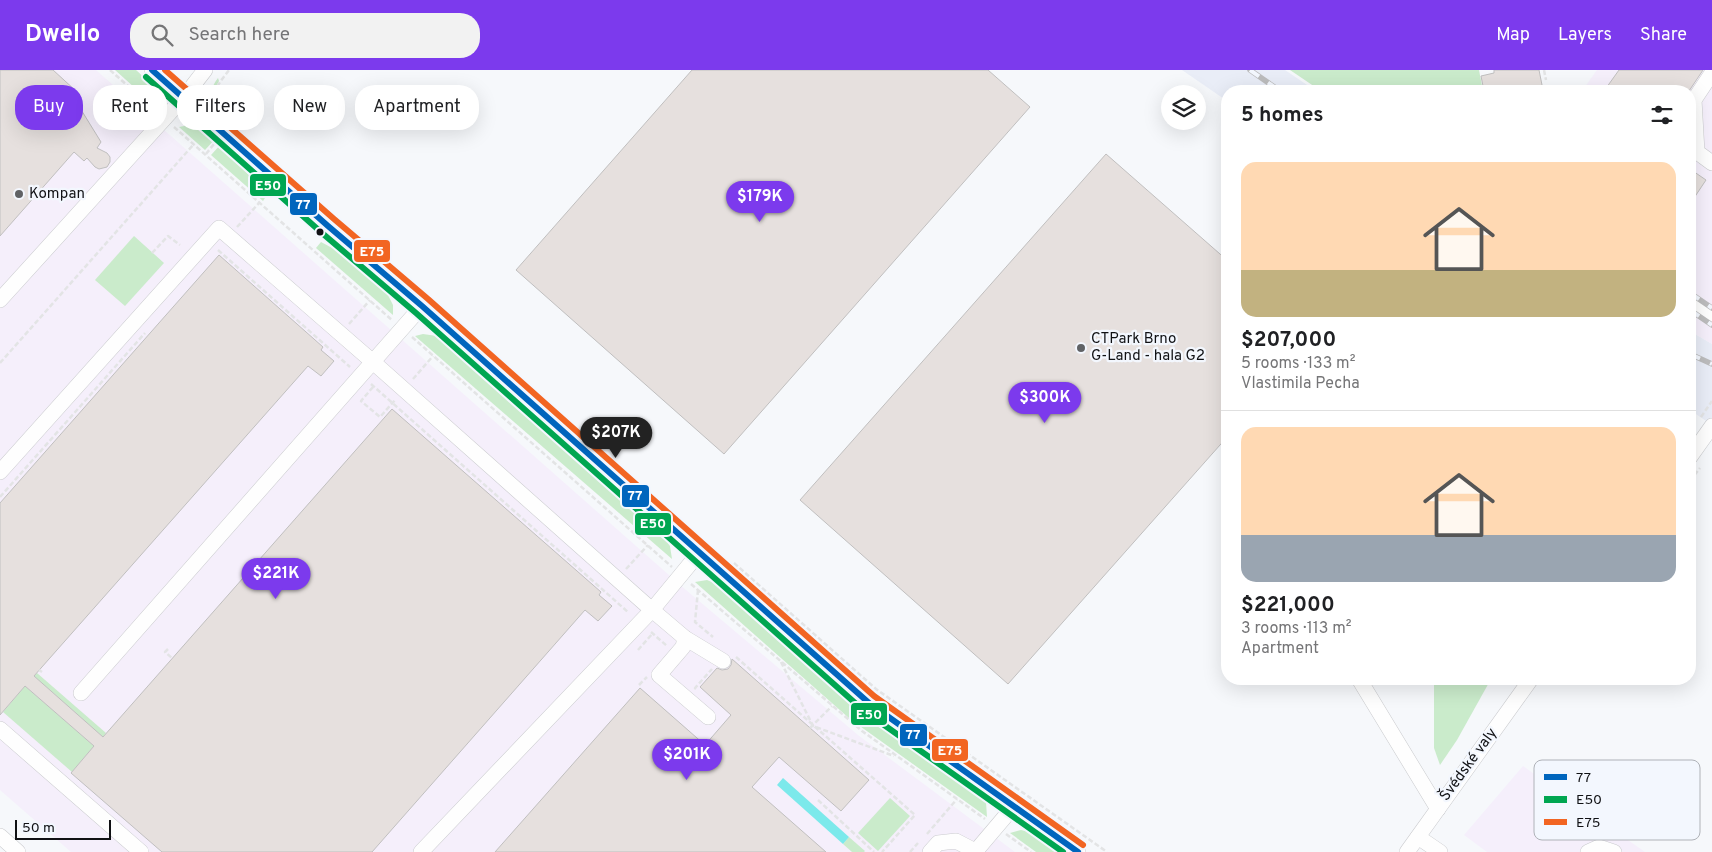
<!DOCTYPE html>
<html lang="en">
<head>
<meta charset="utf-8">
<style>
  body { margin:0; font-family:Overpass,sans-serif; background:#f2f2f2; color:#202124; height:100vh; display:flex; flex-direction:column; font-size:19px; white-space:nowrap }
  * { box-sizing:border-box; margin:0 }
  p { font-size:16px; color:#757577 }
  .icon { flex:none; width:28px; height:28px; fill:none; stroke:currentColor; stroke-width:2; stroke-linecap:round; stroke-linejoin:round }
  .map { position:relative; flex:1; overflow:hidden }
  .drawer { position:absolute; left:1221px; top:15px; width:475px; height:600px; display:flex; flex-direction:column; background:#fff; border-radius:20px; box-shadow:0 5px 20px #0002 }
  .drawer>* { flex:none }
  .guide { position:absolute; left:15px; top:15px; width:475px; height:45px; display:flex; gap:10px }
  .tools { position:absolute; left:1161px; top:15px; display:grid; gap:10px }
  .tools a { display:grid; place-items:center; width:45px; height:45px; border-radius:50%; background:#fff; box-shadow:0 5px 20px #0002; font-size:25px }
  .scale { position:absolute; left:15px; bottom:12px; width:96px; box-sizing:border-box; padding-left:5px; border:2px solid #101114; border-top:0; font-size:14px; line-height:18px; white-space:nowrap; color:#101114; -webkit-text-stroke:4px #f3f7fe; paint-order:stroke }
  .price { position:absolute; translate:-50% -42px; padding:0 11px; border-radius:18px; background:#7c3aed; color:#fff; font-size:16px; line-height:32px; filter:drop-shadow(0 1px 2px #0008) }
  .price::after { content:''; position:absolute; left:50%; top:30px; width:15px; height:11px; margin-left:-8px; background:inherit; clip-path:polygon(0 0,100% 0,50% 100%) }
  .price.active { background:#222; color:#fff }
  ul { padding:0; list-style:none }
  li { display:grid; align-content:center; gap:10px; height:265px; padding:0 20px }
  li+li { border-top:1px solid #e0e0e0 }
  li span { display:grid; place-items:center; height:155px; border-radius:15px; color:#555 }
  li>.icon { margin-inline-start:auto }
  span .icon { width:90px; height:90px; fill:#fffc; stroke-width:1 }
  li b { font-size:21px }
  h2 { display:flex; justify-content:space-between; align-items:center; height:60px; padding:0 20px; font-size:21px }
  .tag { padding:0 18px; border-radius:20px; background:#fff; box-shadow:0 5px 20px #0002; font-size:18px; line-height:45px }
  .tag.active { background:#7c3aed; color:#fff }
  header { display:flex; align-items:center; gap:30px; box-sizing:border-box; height:70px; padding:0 25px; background:#7c3aed; color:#fff }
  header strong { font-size:24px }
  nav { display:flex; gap:28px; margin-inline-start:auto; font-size:18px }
  .search { width:350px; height:45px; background:#f2f2f2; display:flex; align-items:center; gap:12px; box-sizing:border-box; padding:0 18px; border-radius:20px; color:#757577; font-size:19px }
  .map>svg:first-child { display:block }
  .built { fill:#e9edf7 }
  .industrial { fill:#f5effb }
  .green { fill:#caebcb }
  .water { fill:#7ce9eb }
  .building { fill:#e6e0de; stroke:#c0bfbf }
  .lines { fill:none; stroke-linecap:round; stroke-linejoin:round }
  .minor-casing { stroke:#cacbce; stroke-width:16 }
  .path { stroke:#e3e4e5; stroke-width:2.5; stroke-dasharray:5 2.5; stroke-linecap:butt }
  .minor { stroke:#fefefe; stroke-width:15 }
  .rail-casing { stroke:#bcbcbd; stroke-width:5.5 }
  .rail { stroke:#f3f7fe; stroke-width:4; stroke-dasharray:11; stroke-linecap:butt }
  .bus-1-casing { stroke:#f3f7fe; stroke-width:10 }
  .bus-2-casing { stroke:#f3f7fe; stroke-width:10 }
  .bus-3-casing { stroke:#f3f7fe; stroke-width:10 }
  .bus-1 { stroke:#0065bd; stroke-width:6 }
  .bus-2 { stroke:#00a651; stroke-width:6 }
  .bus-3 { stroke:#f26522; stroke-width:6 }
  .poi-dot { fill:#606265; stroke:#f3f7fe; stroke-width:2 }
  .bus-dot { fill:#101114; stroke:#f3f7fe; stroke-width:2 }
  .labels { text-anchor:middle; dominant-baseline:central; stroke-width:4.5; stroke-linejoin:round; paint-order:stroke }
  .poi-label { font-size:15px; fill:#101114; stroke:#f3f7fe; text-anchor:start }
  .street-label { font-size:15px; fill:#101114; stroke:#f3f7fe }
  .key { fill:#f3f7fe; stroke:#afb2b8; stroke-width:1 }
  .key-label { font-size:14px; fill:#101114 }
  .line-badge { stroke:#f3f7fe; stroke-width:2 }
  .badge-label { font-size:14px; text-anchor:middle; font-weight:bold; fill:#fff }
</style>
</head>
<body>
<header>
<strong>Dwello</strong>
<div class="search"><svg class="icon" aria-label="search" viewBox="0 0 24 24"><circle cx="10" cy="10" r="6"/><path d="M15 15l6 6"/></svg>Search here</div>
<nav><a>Map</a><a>Layers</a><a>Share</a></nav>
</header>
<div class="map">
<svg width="1712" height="782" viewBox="0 0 1712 782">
  <rect width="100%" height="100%" fill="#f6f8fb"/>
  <g class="built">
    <path d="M1182,0H1285L1316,21H1228L1227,31Z"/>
    <path d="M1690,261L1712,274V355L1690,340Z"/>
  </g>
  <g class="industrial">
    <path d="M0,0H96L686,520L858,665L1015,782H71L0,720Z"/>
    <path d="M1597,0H1712V274L1690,261V21H1582Z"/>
    <path d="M1523,696L1645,782H1487L1464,765Z"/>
  </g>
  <g class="green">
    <path d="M115,0H136C148,11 157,18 155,36Z"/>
    <path d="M1290,0H1479L1483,21H1321Z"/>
    <path d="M218,8L219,11L212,24V35L228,51L223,59C220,55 215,51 212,47C206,34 210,18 218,8Z"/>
    <path d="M189,55L197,57L215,69L205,80L179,57Z"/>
    <path d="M234,58L237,59L267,85V88L229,64Z"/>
    <path d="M221,74L267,125L263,131L211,85Z"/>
    <path d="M323,135H324L419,218L413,217L394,200Z"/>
    <path d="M134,166L164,193L125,236L95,210Z"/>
    <path d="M321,172L349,187L385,219L393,235V245L316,178Z"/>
    <path d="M423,264L437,266L442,270L661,463L670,476L672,489L415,266Z"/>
    <path d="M707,510L719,515L859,637L979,723L986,732L987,747L850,649L695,512Z"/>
    <path d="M37,603L106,663L103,667L34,606Z"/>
    <path d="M1434,609H1491L1457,670L1440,695L1434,678Z"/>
    <path d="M25,616L94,676L72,702L3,642Z"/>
    <path d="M890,728L910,746L878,781L858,763Z"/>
    <path d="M1021,760L1034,763L1061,782H1036L1010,763Z"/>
    <path d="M849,767L865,781L864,782H852L843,774Z"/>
  </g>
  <path class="water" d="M783,708L849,767L843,774L777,715Z"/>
  <g class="building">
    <path d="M0,0H53L76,21L72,25L101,72L97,78L107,83L110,87V92L107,97L99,99L95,97L87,88L84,91L74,82L0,166Z"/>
    <path d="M692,0H988L1030,37L724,384L516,200Z"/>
    <path d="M1494,0H1539L1543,20L1533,21H1484L1481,6L1494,3Z"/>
    <path d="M1619,0H1703L1689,21H1604Z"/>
    <path d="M1106,84L1228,191V366L1008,614L800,430Z"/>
    <path d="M1690,99L1706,110L1690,134Z"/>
    <path d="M219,185L323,277L321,280L334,291L321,306L308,296L34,606L103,667L392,339L601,522L599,525L612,536L598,551L585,540L372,782H162L71,703L94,676L25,616L0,645V433Z"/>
    <path d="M732,589L869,710L841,741L779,687L752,717L826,782H495L640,618L705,675L731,645L700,617L717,598L722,600L728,599L731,595Z"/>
  </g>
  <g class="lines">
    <defs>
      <g id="minor">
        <path d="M152,0L328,156L422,236L699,483L869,633L1078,782"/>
        <path d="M1712,3L1694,30L1697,82L1712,93"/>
        <path d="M0,230L184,27L205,0"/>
        <path d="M1690,233L1712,248"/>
        <path d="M1690,387L1712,356"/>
        <path d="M0,402L219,158L373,292L652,540L685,568L723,591"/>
        <path d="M685,568L683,577L659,605L708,647"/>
        <path d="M1359,609L1438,739"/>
        <path d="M81,623L422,236"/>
        <path d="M0,659L141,782"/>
        <path d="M0,766L18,782"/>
        <path d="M1418,767L1440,782"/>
        <path d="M421,782L652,540L699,483"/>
        <path d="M930,782L938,773L956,771L977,782"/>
        <path d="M975,782L1014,736"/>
        <path d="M1407,782L1531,609"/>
        <path d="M1588,782L1599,777L1614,782"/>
      </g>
    </defs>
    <use href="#minor" class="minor-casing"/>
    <g class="path">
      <path d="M110,0L155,40"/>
      <path d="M1544,0L1546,10"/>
      <path d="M217,38C208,24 221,11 229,0"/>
      <path d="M174,57L393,251"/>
      <path d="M206,84L214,74"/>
      <path d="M237,157L260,132"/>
      <path d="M218,180L350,297"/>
      <path d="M152,183L168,166L180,175"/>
      <path d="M349,254L370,230"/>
      <path d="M412,267L672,497"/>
      <path d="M0,293L194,74"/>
      <path d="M413,309L433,286"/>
      <path d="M371,314L629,543"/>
      <path d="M373,317L361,331L380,347L396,329"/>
      <path d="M1701,347L1712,331"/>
      <path d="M1690,411L1700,398"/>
      <path d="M0,427L145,263"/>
      <path d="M734,493L876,619L1107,782"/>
      <path d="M626,499L648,475"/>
      <path d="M691,514L862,661L985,749"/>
      <path d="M698,520L695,552L713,567"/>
      <path d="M651,562L667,576"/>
      <path d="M168,579L165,582L172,588"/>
      <path d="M638,580L653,563"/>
      <path d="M736,587L915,745L882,782"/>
      <path d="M781,592L813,656L894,686"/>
      <path d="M39,600L42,602"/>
      <path d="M639,615L647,607"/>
      <path d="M696,619L695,618L712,599"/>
      <path d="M810,658L832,636"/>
      <path d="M818,730L874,782"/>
      <path d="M927,764L957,729"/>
      <path d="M1006,764L1031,782"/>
      <path d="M910,782L918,773"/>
    </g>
    <use href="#minor" class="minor"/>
    <defs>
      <g id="rail">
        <path d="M1250,0L1280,21"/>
        <path d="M1690,223L1712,238"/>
        <path d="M1690,240L1712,255"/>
        <path d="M1690,284L1712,294"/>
      </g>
    </defs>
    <use href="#rail" class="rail-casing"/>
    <use href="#rail" class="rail"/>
    <defs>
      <path id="bus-1" d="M152,0L328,156L422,236L869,633L1078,782"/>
      <path id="bus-2" d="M146,7L322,163L416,243L863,640L1063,782"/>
      <path id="bus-3" d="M165,0L334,149L428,229L874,626L1083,775"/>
    </defs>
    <use href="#bus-1" class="bus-1-casing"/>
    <use href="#bus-2" class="bus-2-casing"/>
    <use href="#bus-3" class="bus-3-casing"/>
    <use href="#bus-1" class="bus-1"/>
    <use href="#bus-2" class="bus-2"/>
    <use href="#bus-3" class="bus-3"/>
  </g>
  <g class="poi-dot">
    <circle cx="19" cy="124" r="5"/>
    <circle cx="1081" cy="278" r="5"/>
  </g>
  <circle class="bus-dot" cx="320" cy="162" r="4.5"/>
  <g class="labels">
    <g class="poi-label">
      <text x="29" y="124">Kompan</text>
      <text x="1091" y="269">CTPark Brno<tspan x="1091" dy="17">G-Land - hala G2</tspan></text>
    </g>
    <g class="street-label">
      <text transform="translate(1469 695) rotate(-54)">Švédské valy</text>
    </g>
  </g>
  <rect x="1534" y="690" width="166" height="80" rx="8" class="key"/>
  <rect x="1544" y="704" width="23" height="6" fill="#0065bd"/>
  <rect x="1544" y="726" width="23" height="7" fill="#00a651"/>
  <rect x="1544" y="749" width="23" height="6" fill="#f26522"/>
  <g class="key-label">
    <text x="1576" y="712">77</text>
    <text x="1576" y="734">E50</text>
    <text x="1576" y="757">E75</text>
  </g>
  <g class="line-badge">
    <rect x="249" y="103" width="38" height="24" rx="5" fill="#00a651"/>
    <rect x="289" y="122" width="29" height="24" rx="5" fill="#0065bd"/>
    <rect x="353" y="169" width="38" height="24" rx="5" fill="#f26522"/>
    <rect x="621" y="414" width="29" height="24" rx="5" fill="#0065bd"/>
    <rect x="634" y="442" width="38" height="24" rx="5" fill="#00a651"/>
    <rect x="850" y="632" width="38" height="24" rx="5" fill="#00a651"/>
    <rect x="899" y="653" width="29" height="24" rx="5" fill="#0065bd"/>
    <rect x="931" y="668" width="38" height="24" rx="5" fill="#f26522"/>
  </g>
  <g class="badge-label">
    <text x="268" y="120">E50</text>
    <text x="303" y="139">77</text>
    <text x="372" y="186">E75</text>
    <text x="635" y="430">77</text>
    <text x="653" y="458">E50</text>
    <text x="869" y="649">E50</text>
    <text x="913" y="669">77</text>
    <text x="950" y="685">E75</text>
  </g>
</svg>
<div class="tools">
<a><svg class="icon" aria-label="layers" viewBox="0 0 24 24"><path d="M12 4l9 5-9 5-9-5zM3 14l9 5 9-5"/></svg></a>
</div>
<div class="scale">50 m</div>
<b class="price" style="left:760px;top:153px">$179K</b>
<b class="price" style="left:1045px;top:354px">$300K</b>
<b class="price active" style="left:616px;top:389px">$207K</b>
<b class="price" style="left:276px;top:530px">$221K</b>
<b class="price" style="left:687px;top:711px">$201K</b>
<div class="guide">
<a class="tag active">Buy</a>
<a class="tag">Rent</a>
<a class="tag">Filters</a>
<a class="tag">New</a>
<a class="tag">Apartment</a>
</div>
<section class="drawer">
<h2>5 homes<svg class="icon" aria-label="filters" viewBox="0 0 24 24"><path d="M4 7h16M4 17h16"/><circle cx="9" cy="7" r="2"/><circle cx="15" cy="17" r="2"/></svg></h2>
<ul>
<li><span style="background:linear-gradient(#ffd9b3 70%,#c2b280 0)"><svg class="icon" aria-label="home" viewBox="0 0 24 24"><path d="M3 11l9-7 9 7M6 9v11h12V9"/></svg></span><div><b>$207,000</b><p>5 rooms · 133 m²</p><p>Vlastimila Pecha</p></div></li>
<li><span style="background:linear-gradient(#ffd9b3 70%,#9aa5b1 0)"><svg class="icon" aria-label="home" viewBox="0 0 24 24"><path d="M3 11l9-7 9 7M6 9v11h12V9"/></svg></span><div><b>$221,000</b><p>3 rooms · 113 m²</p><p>Apartment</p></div></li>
</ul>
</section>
</div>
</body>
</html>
